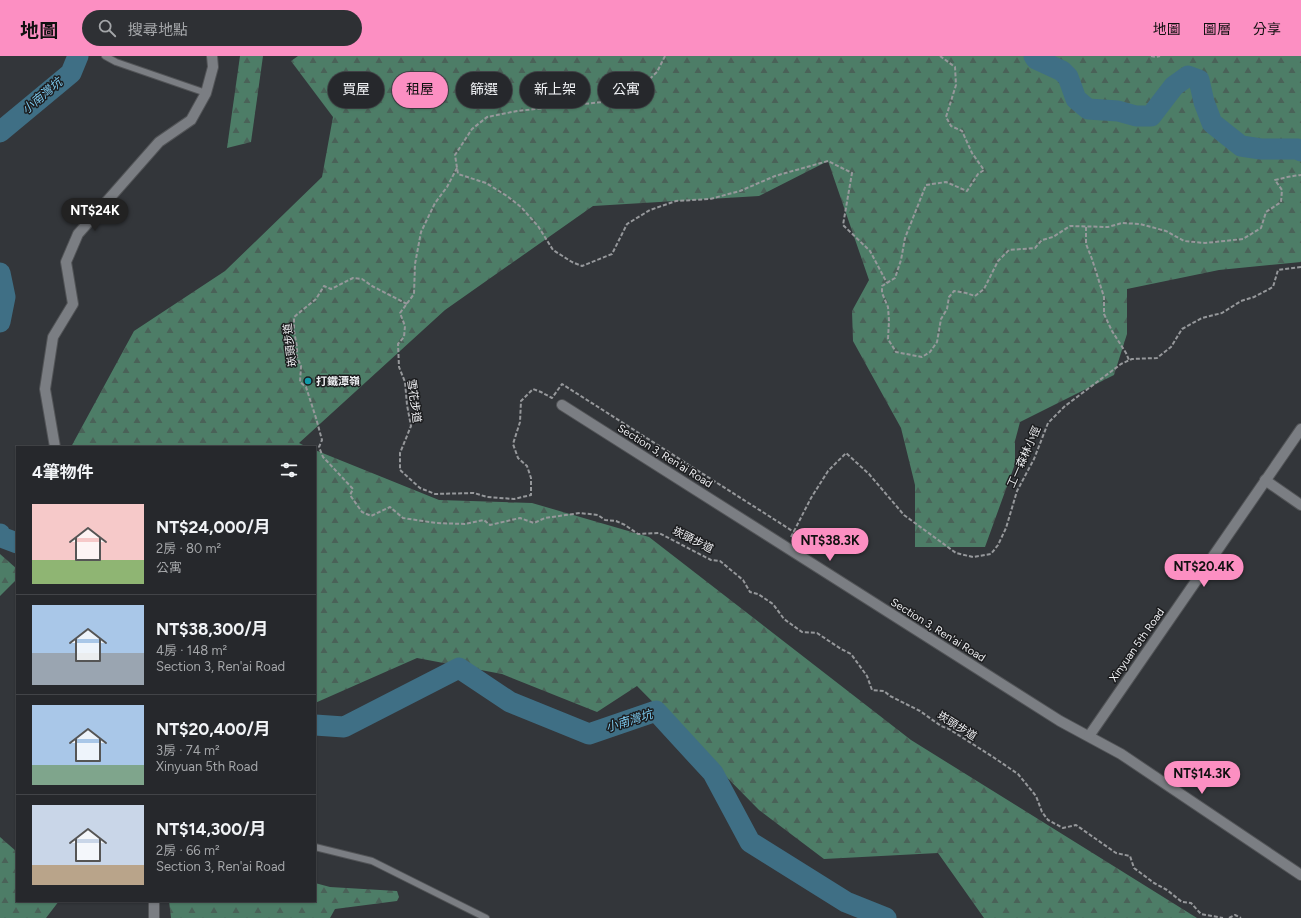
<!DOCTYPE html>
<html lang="zh-TW">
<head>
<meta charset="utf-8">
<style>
  body { margin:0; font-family:Figtree,"Noto Sans TC",sans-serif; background:#2e3034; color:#f1f3f6; height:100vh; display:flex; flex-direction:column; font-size:15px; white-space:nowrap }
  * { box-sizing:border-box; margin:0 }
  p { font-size:13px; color:#a4a6a9 }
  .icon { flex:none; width:22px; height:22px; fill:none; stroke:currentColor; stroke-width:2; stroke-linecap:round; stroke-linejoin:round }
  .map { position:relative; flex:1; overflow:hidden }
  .side { position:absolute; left:16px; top:390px; width:300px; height:456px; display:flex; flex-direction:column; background:#26282c; border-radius:0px; box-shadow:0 1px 3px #0004,0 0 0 1px #424448 }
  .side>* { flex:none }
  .hud { position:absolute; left:328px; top:16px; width:380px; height:36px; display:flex; gap:8px }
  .price { position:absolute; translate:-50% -34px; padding:0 9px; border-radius:14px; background:#fc8fc2; color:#111; font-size:13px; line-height:26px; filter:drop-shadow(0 1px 2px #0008) }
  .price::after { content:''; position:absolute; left:50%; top:24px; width:12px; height:9px; margin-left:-6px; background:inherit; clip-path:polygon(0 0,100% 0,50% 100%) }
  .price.current { background:#222; color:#fff }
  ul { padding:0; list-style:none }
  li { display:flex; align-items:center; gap:12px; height:100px; padding:0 16px }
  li+li { border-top:1px solid #424448 }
  li span { display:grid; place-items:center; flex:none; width:112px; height:80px; border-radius:0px; color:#555 }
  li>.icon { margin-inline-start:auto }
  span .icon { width:48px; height:48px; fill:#fffc; stroke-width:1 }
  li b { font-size:17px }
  h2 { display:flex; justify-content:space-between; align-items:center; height:48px; padding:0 16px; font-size:17px }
  .tag { padding:0 14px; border-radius:18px; background:#26282c; box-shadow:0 1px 3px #0004,0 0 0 1px #424448; font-size:14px; line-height:36px }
  .tag.current { background:#fc8fc2; color:#111 }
  header { display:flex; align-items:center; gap:24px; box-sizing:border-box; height:56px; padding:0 20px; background:#fc8fc2; color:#111 }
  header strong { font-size:19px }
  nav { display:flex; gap:22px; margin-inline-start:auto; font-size:14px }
  .search { width:280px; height:36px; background:#2e3034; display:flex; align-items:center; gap:10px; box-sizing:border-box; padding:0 14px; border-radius:22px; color:#a4a6a9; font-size:15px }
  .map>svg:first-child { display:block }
  .forest { fill:url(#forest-firs) }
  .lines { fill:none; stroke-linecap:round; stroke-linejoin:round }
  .river { stroke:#3f6f85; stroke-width:21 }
  .lane-casing { stroke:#525457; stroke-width:8 }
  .street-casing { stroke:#525457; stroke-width:12 }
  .path { stroke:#96989b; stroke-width:2; stroke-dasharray:4 2; stroke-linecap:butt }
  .lane { stroke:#7b7e83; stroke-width:6 }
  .street { stroke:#7b7e83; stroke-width:10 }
  .culture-dot { fill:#0f9aa8; stroke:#1c1d1f; stroke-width:1.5 }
  .labels { text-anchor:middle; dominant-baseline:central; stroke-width:3; stroke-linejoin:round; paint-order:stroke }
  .street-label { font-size:11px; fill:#eeeff2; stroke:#1c1d1f }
  .poi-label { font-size:11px; font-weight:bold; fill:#eeeff2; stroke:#1c1d1f; text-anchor:start }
  .water-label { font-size:12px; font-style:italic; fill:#7ccaef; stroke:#1c1d1f }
</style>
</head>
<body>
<header>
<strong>地圖</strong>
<div class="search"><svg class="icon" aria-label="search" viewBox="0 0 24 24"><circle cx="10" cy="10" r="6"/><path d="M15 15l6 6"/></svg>搜尋地點</div>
<nav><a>地圖</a><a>圖層</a><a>分享</a></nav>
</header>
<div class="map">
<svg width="1301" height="862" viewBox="0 0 1301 862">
  <defs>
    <pattern id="forest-firs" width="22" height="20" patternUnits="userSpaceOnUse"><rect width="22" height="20" fill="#4d7d67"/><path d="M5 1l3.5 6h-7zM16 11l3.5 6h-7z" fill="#4a6258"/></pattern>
  </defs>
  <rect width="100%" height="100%" fill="#33363a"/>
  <g class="forest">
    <path d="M240,0H263L251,86L227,92Z"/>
    <path d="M298,0H1301V206L1219,214L1127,233V278L1114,319L1020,366L1015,385V408L985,491H915V429L901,372L853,285L852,255L869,224L828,105L759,140L593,150L445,254L299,387L307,391H71L134,275L225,215L322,121L333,61L291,5Z"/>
    <path d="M315,394L439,444L532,447L649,481L911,684L1197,862H984L938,797L824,803L759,754L637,630L597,656L502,618L417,602L315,647Z"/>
    <path d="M0,498L17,513V523L0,540Z"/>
    <path d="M0,781L17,796V845H59L46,862H0Z"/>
    <path d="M315,827L330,831L397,835L399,841L397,845L335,853L330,862H171L169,845H315Z"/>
  </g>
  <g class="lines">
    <g class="river">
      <path d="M1034,0L1036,3L1062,15L1068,21L1076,43L1088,53L1118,55L1136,60H1151L1174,30L1188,20L1199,24L1204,46L1212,67L1241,90L1261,93H1298L1301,95"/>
      <path d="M0,76L71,17L78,0"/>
      <path d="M0,217L5,241L0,266"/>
      <path d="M0,478L1,481L17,487"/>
      <path d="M315,669L344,671L459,612L510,646L589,678L656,655L713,717L750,786L846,846L886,862"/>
    </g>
    <defs>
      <g id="lane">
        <path d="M105,0L116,6L206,37"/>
        <path d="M315,791L372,805L486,862"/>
      </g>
      <g id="street">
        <path d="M562,349L1060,665L1121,698L1301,819"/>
        <path d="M55,391L45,333L53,281L73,248L66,206L78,178L159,86L191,64L206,37L213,11L212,0"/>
        <path d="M1265,424L1301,449"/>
        <path d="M1089,680L1301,373"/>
        <path d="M154,845V862"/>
      </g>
    </defs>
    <use href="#lane" class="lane-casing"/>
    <use href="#street" class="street-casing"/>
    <g class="path">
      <path d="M665,0L657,16L640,32L622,44L517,55L487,61L472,73L455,99L458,118L486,127L507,140L521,151L538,170L553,194L572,206L582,210L612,198L627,168L650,154L676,145L710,143L740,135L775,120L828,105L852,117L843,169L870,195L887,227"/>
      <path d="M940,0L955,11L956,29L946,61L951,70L962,75L972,97L984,114L978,118L967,135L946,126L926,129L905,182L901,204L895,222L882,230V237L888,251L889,265L888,283L896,296L922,301L930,296L937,286L941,263L947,253L949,241L954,235L966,237L975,240L984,233L998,205L1009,194L1035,192L1042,184L1053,181L1070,170L1108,171L1122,167L1140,168L1166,175L1184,185L1205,187L1243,183L1261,172L1266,156L1281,146L1282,134L1275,124C1283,122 1292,120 1301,119"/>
      <path d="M1151,0L1156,1L1160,0"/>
      <path d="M457,112L447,131L435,147L421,176L415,208L414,238L400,257L405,270L404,281L398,288L399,311L405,326L407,349L411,370L400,397V414L420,432L435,438L474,437L487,441L514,443L531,439V422L527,410L518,402L513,388L520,366L521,345L533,333L541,336L552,342L562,328L794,476"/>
      <path d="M1086,171V188L1092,203L1104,241V258L1112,275L1126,297L1129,304"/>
      <path d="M407,248L372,230L362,223L353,222L331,233L324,230L316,243L294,261V275L297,291V301L301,310L300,326L306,331L316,362L322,384L319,391L323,401L353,433L350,439L362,456L371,460L390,451L403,462L436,467L465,468L484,464L490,469L520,462L534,467L545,462L580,457L598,459L605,464L616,465L625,469L638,478L659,477L711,504L720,505L743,524L750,536L758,538L773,548L784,563L802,576L817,577L841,593L851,598L867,620L872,634L884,635L890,640L920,655L941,670L949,673L993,701L1018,718L1036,740L1042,756L1048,764L1063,772L1076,769L1116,797L1130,800L1134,812L1154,827L1167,834L1182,846L1191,847L1201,858L1223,862"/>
      <path d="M791,481L811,442L828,415L846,397L869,418L904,459L956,497L973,501L991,498L998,489L1006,472L1017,435L1034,403L1048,367L1065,350L1121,308L1132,303L1157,302L1171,291L1182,273L1202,262L1222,257L1241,245L1254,241L1273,231L1278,214L1301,211"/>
      <path d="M1229,862L1235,859L1241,862"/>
    </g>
    <use href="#lane" class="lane"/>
    <use href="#street" class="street"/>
  </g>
  <circle class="culture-dot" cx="308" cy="325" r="4"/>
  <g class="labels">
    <g class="street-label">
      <text transform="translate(290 289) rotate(-97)">崁頭步道</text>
      <text transform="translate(414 345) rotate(82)">雪花步道</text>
      <text transform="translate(665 400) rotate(32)">Section 3, Ren'ai Road</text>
      <text transform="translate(1024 401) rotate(-66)">工一森林小徑</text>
      <text transform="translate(693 484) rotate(27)">崁頭步道</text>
      <text transform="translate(938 574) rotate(32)">Section 3, Ren'ai Road</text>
      <text transform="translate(1137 589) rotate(-55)">Xinyuan 5th Road</text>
      <text transform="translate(957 670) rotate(32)">崁頭步道</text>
    </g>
    <g class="poi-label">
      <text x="316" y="325">打鐵潭嶺</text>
    </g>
    <g class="water-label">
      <text transform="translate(42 40) rotate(-40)">小南灣坑</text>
      <text transform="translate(629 665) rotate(-17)">小南灣坑</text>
    </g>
  </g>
</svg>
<b class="price current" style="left:95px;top:176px">NT$24K</b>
<b class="price" style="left:830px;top:506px">NT$38.3K</b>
<b class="price" style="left:1204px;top:532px">NT$20.4K</b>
<b class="price" style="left:1202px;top:739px">NT$14.3K</b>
<div class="hud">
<a class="tag">買屋</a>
<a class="tag current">租屋</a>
<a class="tag">篩選</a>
<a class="tag">新上架</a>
<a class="tag">公寓</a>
</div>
<section class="side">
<h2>4筆物件<svg class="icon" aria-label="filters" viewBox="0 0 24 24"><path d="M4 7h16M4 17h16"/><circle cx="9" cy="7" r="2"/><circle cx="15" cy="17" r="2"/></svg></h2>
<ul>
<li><span style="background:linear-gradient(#f6c9c9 70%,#8fb573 0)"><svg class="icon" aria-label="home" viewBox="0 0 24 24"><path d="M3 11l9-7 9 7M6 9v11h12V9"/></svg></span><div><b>NT$24,000/月</b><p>2房 · 80 m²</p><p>公寓</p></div></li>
<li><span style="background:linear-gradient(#a9c7e8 60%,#9aa5b1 0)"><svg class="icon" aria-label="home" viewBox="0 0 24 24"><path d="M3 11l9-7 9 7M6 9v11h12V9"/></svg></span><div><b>NT$38,300/月</b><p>4房 · 148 m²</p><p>Section 3, Ren'ai Road</p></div></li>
<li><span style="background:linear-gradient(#a9c7e8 75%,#7fa58c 0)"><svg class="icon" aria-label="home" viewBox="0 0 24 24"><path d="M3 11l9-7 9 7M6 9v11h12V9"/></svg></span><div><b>NT$20,400/月</b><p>3房 · 74 m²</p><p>Xinyuan 5th Road</p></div></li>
<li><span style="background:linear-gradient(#c9d6e8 75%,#b9a48a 0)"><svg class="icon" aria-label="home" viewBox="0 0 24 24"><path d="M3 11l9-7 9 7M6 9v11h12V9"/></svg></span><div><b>NT$14,300/月</b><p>2房 · 66 m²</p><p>Section 3, Ren'ai Road</p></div></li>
</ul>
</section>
</div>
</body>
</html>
